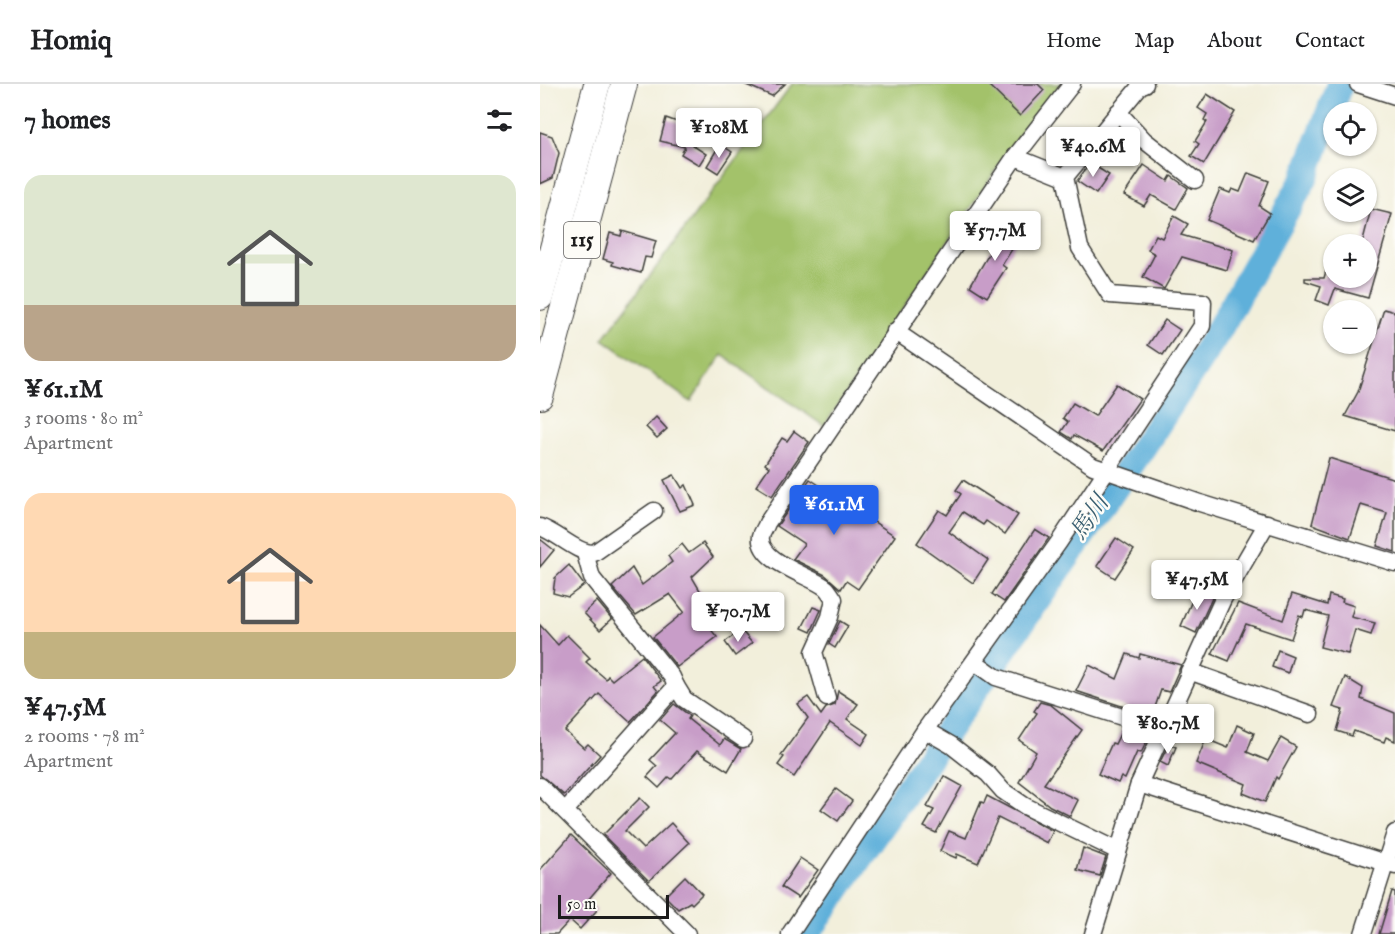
<!DOCTYPE html>
<html lang="en">
<head>
<meta charset="utf-8">
<style>
  body { margin:0; font-family:"IM FELL English","Noto Serif JP",serif; background:#f6f6f6; color:#202124; height:100vh; display:flex; flex-direction:column; font-size:22px; white-space:nowrap }
  * { box-sizing:border-box; margin:0 }
  p { font-size:20px; color:#757577 }
  .icon { flex:none; width:33px; height:33px; fill:none; stroke:currentColor; stroke-width:2; stroke-linecap:round; stroke-linejoin:round }
  .map { position:relative; flex:1; overflow:hidden }
  .panel { display:flex; flex-direction:column; background:#fff; width:540px }
  .panel>* { flex:none }
  .tools { position:absolute; left:783px; top:18px; display:grid; gap:12px }
  .tools a { display:grid; place-items:center; width:54px; height:54px; border-radius:50%; background:#fff; box-shadow:0 2px 4px #0004; font-size:30px }
  .scale { position:absolute; left:18px; bottom:15px; width:111px; box-sizing:border-box; padding-left:6px; border:3px solid #1c1c1c; border-top:0; font-size:16px; line-height:21px; white-space:nowrap; color:#1c1c1c; -webkit-text-stroke:4px #fdfcf7; paint-order:stroke }
  .price { position:absolute; translate:-50% -51px; padding:0 14px; border-radius:6px; background:#fff; color:#222; font-size:20px; line-height:39px; filter:drop-shadow(0 2px 3px #0008) }
  .price::after { content:''; position:absolute; left:50%; top:36px; width:18px; height:14px; margin-left:-9px; background:inherit; clip-path:polygon(0 0,100% 0,50% 100%) }
  .price.active { background:#2563eb; color:#fff }
  ul { padding:0; list-style:none }
  li { display:grid; align-content:center; gap:12px; height:318px; padding:0 24px }
  li span { display:grid; place-items:center; height:186px; border-radius:18px; color:#555 }
  li>.icon { margin-inline-start:auto }
  span .icon { width:108px; height:108px; fill:#fffc; stroke-width:1 }
  li b { font-size:26px }
  h2 { display:flex; justify-content:space-between; align-items:center; height:72px; padding:0 24px; font-size:26px }
  header { display:flex; align-items:center; gap:36px; box-sizing:border-box; height:84px; padding:0 30px; background:#fff; border-bottom:2px solid #e0e0e0 }
  header strong { font-size:28px }
  nav { display:flex; gap:33px; margin-inline-start:auto; font-size:21px }
  main { display:flex; flex:1; min-height:0 }
  .map>svg:first-child { display:block }
  .green { fill:#a3c26b; stroke:#606f44; stroke-width:1.5 }
  .lines { fill:none; stroke-linecap:round; stroke-linejoin:round }
  .river { stroke:#5fb0da; stroke-width:27 }
  .building { fill:#c89dc8 }
  .minor-casing { stroke:#3c3c39; stroke-width:19 }
  .highway-casing { stroke:#3c3c39; stroke-width:28 }
  .minor { stroke:#fff; stroke-width:16 }
  .highway { stroke:#fff; stroke-width:26 }
  .labels { text-anchor:middle; dominant-baseline:central; stroke-width:5; stroke-linejoin:round; paint-order:stroke }
  .shield { fill:#fdfcf7; stroke:#605f5e; stroke-width:1.5 }
  .shield-label { font-size:21px; font-weight:bold; fill:#1c1c1c }
  .water-label { font-size:24px; font-style:italic; fill:#3a5f71; stroke:#fdfcf7 }
</style>
</head>
<body>
<header>
<strong>Homiq</strong>
<nav><a>Home</a><a>Map</a><a>About</a><a>Contact</a></nav>
</header>
<main>
<section class="panel">
<h2>7 homes<svg class="icon" aria-label="filters" viewBox="0 0 24 24"><path d="M4 7h16M4 17h16"/><circle cx="9" cy="7" r="2"/><circle cx="15" cy="17" r="2"/></svg></h2>
<ul>
<li><span style="background:linear-gradient(#dfe7d0 70%,#b9a48a 0)"><svg class="icon" aria-label="home" viewBox="0 0 24 24"><path d="M3 11l9-7 9 7M6 9v11h12V9"/></svg></span><div><b>¥61.1M</b><p>3 rooms · 80 m²</p><p>Apartment</p></div></li>
<li><span style="background:linear-gradient(#ffd9b3 75%,#c2b280 0)"><svg class="icon" aria-label="home" viewBox="0 0 24 24"><path d="M3 11l9-7 9 7M6 9v11h12V9"/></svg></span><div><b>¥47.5M</b><p>2 rooms · 78 m²</p><p>Apartment</p></div></li>
</ul>
</section>
<div class="map">
<svg width="855" height="850" viewBox="0 0 855 850">
  <rect width="100%" height="100%" fill="#fdfcf7"/>
  <filter id="ink" filterUnits="userSpaceOnUse"><feTurbulence type="fractalNoise" baseFrequency=".0167" numOctaves="2"/><feDisplacementMap in="SourceGraphic" scale="12" xChannelSelector="R" yChannelSelector="G"/><feConvolveMatrix kernelMatrix="1 2 1 2 8 2 1 2 1" color-interpolation-filters="sRGB"/></filter>
  <filter id="wash" filterUnits="userSpaceOnUse"><feTurbulence type="fractalNoise" baseFrequency=".008" numOctaves="4" result="noise"/><feDisplacementMap in="SourceGraphic" scale="24" xChannelSelector="R" yChannelSelector="G"/><feGaussianBlur stdDeviation="1.35" result="paint"/><feColorMatrix in="noise" values="0 0 0 0 0 0 0 0 0 0 0 0 0 0 0 0 0 1.4 0 .05"/><feComposite in="paint" operator="in"/></filter>
  <g filter="url(#wash)">
    <rect width="100%" height="100%" fill="#f2efdb"/>
    <path class="green" d="M252,0H521L482,47L284,342L182,271L151,318L63,255Z"/>
    <g class="lines">
      <path class="river" d="M267,850L605,360L677,249L764,95L800,0"/>
    </g>
    <g id="blocks">
      <g class="building">
        <path d="M204,0H245L232,12Z"/>
        <path d="M447,0H498L504,6L480,32Z"/>
        <path d="M667,10L695,28L664,80L651,72L659,60L655,57L667,38L664,36L667,30L658,24Z"/>
        <path d="M126,34L151,43L149,51L154,52L152,61L166,70L159,81L141,70L145,63L120,57Z"/>
        <path d="M0,48L12,52L19,69L13,94L0,100Z"/>
        <path d="M180,60L192,68L178,89L167,82Z"/>
        <path d="M550,79L569,91L556,110L537,97Z"/>
        <path d="M604,81L628,97L631,92L648,104L636,125L611,111L604,122L584,111Z"/>
        <path d="M708,89L729,97L719,122L730,129L714,156L667,136L680,105L690,109L692,105L700,108Z"/>
        <path d="M831,125L852,130L828,214L795,205L789,221L776,216L781,202L765,197V194H784L791,170L794,171V194H826V160H822Z"/>
        <path d="M634,132L648,140L641,151L693,166L687,186L642,173L624,205L603,193L615,170L608,166L616,151L622,154Z"/>
        <path d="M466,141L481,151L462,181L466,184L447,213L430,202Z"/>
        <path d="M82,147L116,157L111,174L105,173L101,189L72,181L73,178L63,175L70,149L81,152Z"/>
        <path d="M844,225L855,228V347L805,332L818,308Z"/>
        <path d="M625,236L640,246L623,271L608,261Z"/>
        <path d="M577,300L600,315L563,367L534,351L532,355L521,348L528,338L523,334L533,319L555,332Z"/>
        <path d="M116,333L127,345L117,354L106,343Z"/>
        <path d="M254,347L269,358L232,412L216,402L229,383L225,380L242,354L247,357Z"/>
        <path d="M789,374L855,395V468L837,462L847,429L821,421L810,454L772,440Z"/>
        <path d="M134,391L142,404L146,401L155,421L140,427L124,396Z"/>
        <path d="M270,395L355,452L318,505L306,497L301,505L285,491L253,475L264,460L237,442Z"/>
        <path d="M423,396L478,431L465,450L446,437L443,441L423,428L409,448L448,476L433,499L377,459L399,426L407,431L421,410L416,406Z"/>
        <path d="M495,445L509,454L464,518L452,510Z"/>
        <path d="M576,454L594,466L575,494L557,482Z"/>
        <path d="M0,455L14,466L0,483Z"/>
        <path d="M163,459L173,473L152,493L165,515L172,509L184,524L165,538L177,553L137,583L113,553L144,528L130,510L96,531L72,503L92,484L102,501L132,478L128,472L142,460L149,469Z"/>
        <path d="M29,481L44,501L28,513L13,509L15,494Z"/>
        <path d="M657,505L673,512L656,549L641,542Z"/>
        <path d="M752,510L787,521L789,511L803,515L802,518L814,522L811,533L835,539L831,551L815,546L808,570L780,563L788,532L765,526L763,533L759,531L751,555L706,540L689,577L672,570L698,519L743,536Z"/>
        <path d="M57,517L72,535L60,546L44,529Z"/>
        <path d="M273,523L281,526L271,548L262,544Z"/>
        <path d="M300,537L308,542L295,564L289,560Z"/>
        <path d="M0,541L18,561L27,551L50,574L46,578L66,595L68,592L72,596L102,572L121,597L114,602L118,607L90,638L59,610L25,647L44,664L48,660L60,671L24,711L0,691Z"/>
        <path d="M201,546L212,559L195,572L185,558Z"/>
        <path d="M738,566L753,572L748,589L732,583Z"/>
        <path d="M587,570L599,574L600,570L641,581L629,608L621,606L612,632L536,607L549,581L577,595Z"/>
        <path d="M805,593L823,604L821,615L855,629V657L846,653L844,658L814,647L812,652L797,647L803,626L793,623Z"/>
        <path d="M298,607L318,620L307,635L329,650L322,661L290,639L254,693L238,681L244,673L241,671L268,634L258,620L268,613L281,631L286,624L295,621Z"/>
        <path d="M500,618L511,621L542,646L504,700L538,716L530,732L510,722L479,698L496,668L479,656L497,629L494,627Z"/>
        <path d="M134,620L150,632L148,635L180,661L184,655L201,665L188,687L157,667L132,695L129,693L119,704L107,693L117,682L110,676L135,649L120,636Z"/>
        <path d="M697,641L714,649L707,668L728,677L741,654L756,663L738,695L736,693L725,718L703,709L706,700L656,679L666,655L688,664Z"/>
        <path d="M583,644L609,653L601,669L597,668L585,695L581,693L578,699L558,690L572,659L575,660Z"/>
        <path d="M629,660L636,663L628,682L620,678Z"/>
        <path d="M404,692L422,702L396,749L384,743L394,726L387,723Z"/>
        <path d="M296,705L312,717L298,737L281,725Z"/>
        <path d="M447,712L513,747L507,759L458,734L438,779L417,770L416,774L400,767L409,747L426,754L441,718L444,719Z"/>
        <path d="M100,714L109,723L85,747L103,765L131,739L149,759L109,797L63,751Z"/>
        <path d="M31,751L71,789L47,817L57,826L40,845L30,836L17,850H0V786Z"/>
        <path d="M543,764L566,773L560,792L537,786Z"/>
        <path d="M260,774L278,786L258,814L241,803Z"/>
        <path d="M145,792L162,810L152,820L150,818L138,825L125,812Z"/>
        <path d="M852,807L855,808V850H839Z"/>
      </g>
    </g>
  </g>
  <g filter="url(#ink)">
    <use href="#blocks" fill-opacity="0" stroke="#3c3c39" stroke-width="1.5"/>
    <g class="lines">
      <defs>
        <g id="minor">
          <path d="M818,0L855,12"/>
          <path d="M578,28L604,56L655,96"/>
          <path d="M475,73L525,93"/>
          <path d="M355,247L553,382L660,419L855,479"/>
          <path d="M0,443C18,449 36,469 54,469L114,427"/>
          <path d="M45,469L52,494L132,593L136,602"/>
          <path d="M435,578L456,593L623,646"/>
          <path d="M649,587L770,630"/>
          <path d="M287,614L274,568L290,533L294,515C292,512 289,507 286,504C272,492 217,478 221,452C222,448 226,443 227,439L475,73L532,0"/>
          <path d="M385,646L411,661L448,690L463,707L485,722L578,767"/>
          <path d="M599,700L855,782"/>
          <path d="M0,702L147,850"/>
          <path d="M25,727L136,602L144,615L203,655"/>
          <path d="M250,850L385,646L519,458L662,242L663,218L570,211L540,164L525,93L601,1L605,0"/>
          <path d="M553,850L599,700L683,515L727,439"/>
          <path d="M823,850L855,749"/>
        </g>
        <g id="highway">
          <path d="M0,213L57,0"/>
          <path d="M0,312L84,0"/>
        </g>
      </defs>
      <use href="#minor" class="minor-casing"/>
      <use href="#highway" class="highway-casing"/>
      <use href="#minor" class="minor"/>
      <use href="#highway" class="highway"/>
    </g>
  </g>
  <g class="labels">
    <rect class="shield" x="24" y="138" width="36" height="36" rx="4.5"/>
    <g class="shield-label">
      <text x="42" y="156">115</text>
    </g>
    <g class="water-label">
      <text transform="translate(550 434) rotate(-56)">馬川</text>
    </g>
  </g>
</svg>
<div class="tools">
<a><svg class="icon" aria-label="locate" viewBox="0 0 24 24"><circle cx="12" cy="12" r="6"/><path d="M12 2v4M12 18v4M2 12h4M18 12h4"/></svg></a>
<a><svg class="icon" aria-label="layers" viewBox="0 0 24 24"><path d="M12 4l9 5-9 5-9-5zM3 14l9 5 9-5"/></svg></a>
<a>+</a>
<a>−</a>
</div>
<div class="scale">50 m</div>
<b class="price" style="left:179px;top:75px">¥108M</b>
<b class="price" style="left:553px;top:94px">¥40.6M</b>
<b class="price" style="left:455px;top:178px">¥57.7M</b>
<b class="price active" style="left:294px;top:452px">¥61.1M</b>
<b class="price" style="left:657px;top:527px">¥47.5M</b>
<b class="price" style="left:198px;top:559px">¥70.7M</b>
<b class="price" style="left:628px;top:671px">¥80.7M</b>
</div>
</main>
</body>
</html>
